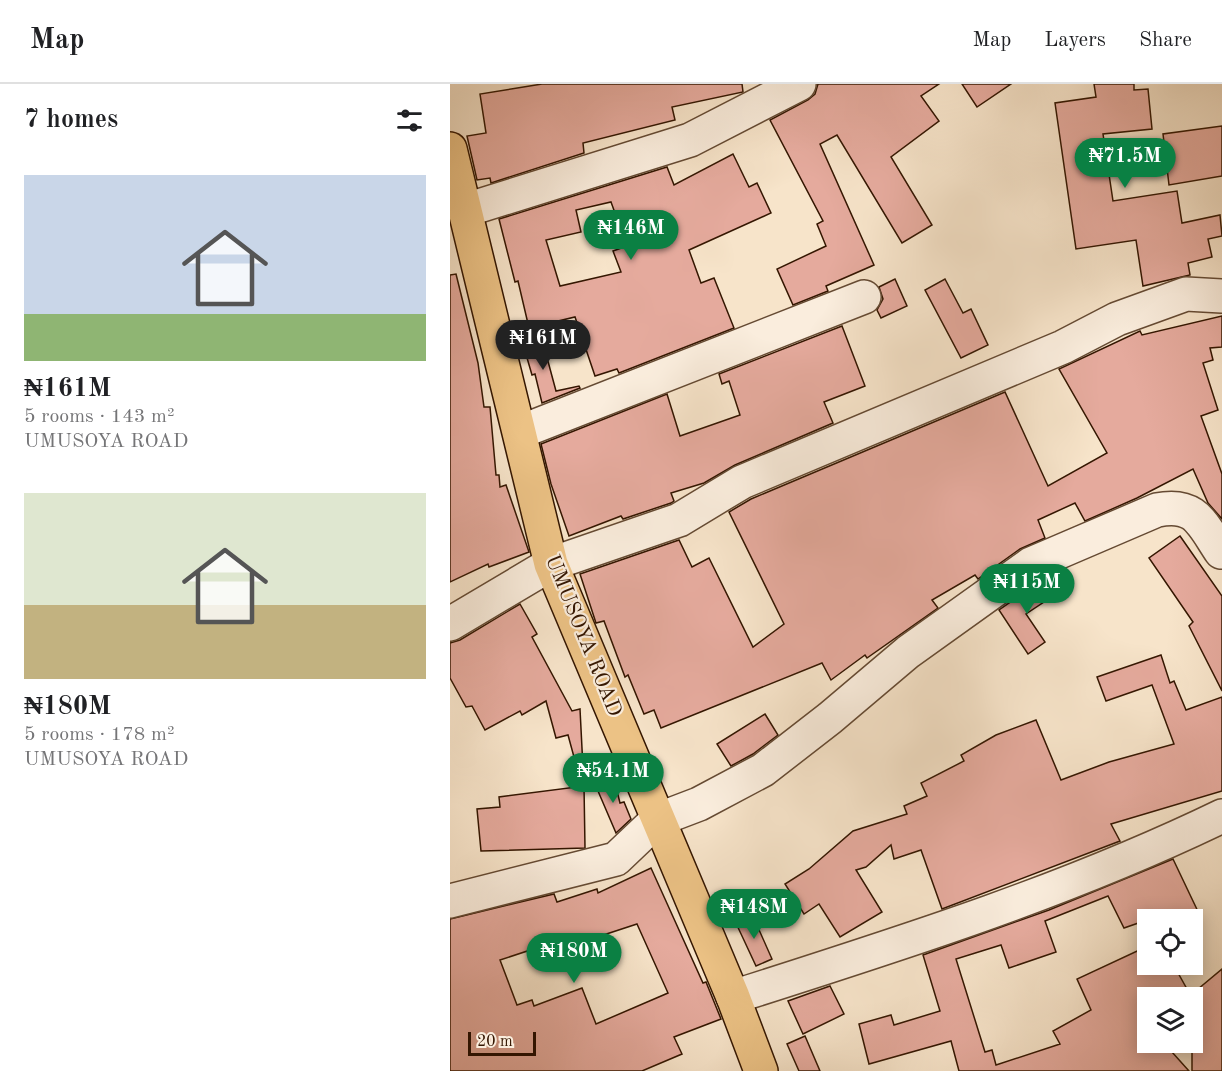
<!DOCTYPE html>
<html lang="en">
<head>
<meta charset="utf-8">
<style>
  body { margin:0; font-family:"Old Standard TT",serif; background:#f6f6f6; color:#202124; height:100vh; display:flex; flex-direction:column; font-size:22px; white-space:nowrap }
  * { box-sizing:border-box; margin:0 }
  p { font-size:20px; color:#757577 }
  .icon { flex:none; width:33px; height:33px; fill:none; stroke:currentColor; stroke-width:2; stroke-linecap:round; stroke-linejoin:round }
  .map { position:relative; flex:1; overflow:hidden }
  .details { display:flex; flex-direction:column; background:#fff; width:450px }
  .details>* { flex:none }
  .fabs { position:absolute; left:687px; top:825px; display:grid; gap:12px }
  .fabs a { display:grid; place-items:center; width:66px; height:66px; border-radius:0px; background:#fff; box-shadow:0 3px 15px #0003; font-size:30px }
  .scale { position:absolute; left:18px; bottom:15px; width:68px; box-sizing:border-box; padding-left:6px; border:3px solid #341601; border-top:0; font-size:16px; line-height:21px; white-space:nowrap; color:#341601; -webkit-text-stroke:4px #faeddd; paint-order:stroke }
  .price { position:absolute; translate:-50% -51px; padding:0 14px; border-radius:21px; background:#0b8043; color:#fff; font-size:20px; line-height:39px; filter:drop-shadow(0 2px 3px #0008) }
  .price::after { content:''; position:absolute; left:50%; top:36px; width:18px; height:14px; margin-left:-9px; background:inherit; clip-path:polygon(0 0,100% 0,50% 100%) }
  .price.on { background:#222; color:#fff }
  ul { padding:0; list-style:none }
  li { display:grid; align-content:center; gap:12px; height:318px; padding:0 24px }
  li span { display:grid; place-items:center; height:186px; border-radius:0px; color:#555 }
  li>.icon { margin-inline-start:auto }
  span .icon { width:108px; height:108px; fill:#fffc; stroke-width:1 }
  li b { font-size:26px }
  h2 { display:flex; justify-content:space-between; align-items:center; height:72px; padding:0 24px; font-size:26px }
  header { display:flex; align-items:center; gap:36px; box-sizing:border-box; height:84px; padding:0 30px; background:#fff; border-bottom:2px solid #e0e0e0 }
  header strong { font-size:28px }
  nav { display:flex; gap:33px; margin-inline-start:auto; font-size:21px }
  main { display:flex; flex:1; min-height:0 }
  .map>svg:first-child { display:block }
  .building { fill:#e5aa9d; stroke:#341601; stroke-width:1.5; fill-rule:evenodd }
  .lines { fill:none; stroke-linecap:round; stroke-linejoin:round }
  .minor-casing { stroke:#654a33; stroke-width:36 }
  .major-casing { stroke:#341601; stroke-width:36 }
  .minor { stroke:#faeddd; stroke-width:33 }
  .major { stroke:#ecc285; stroke-width:33 }
  .labels { text-anchor:middle; dominant-baseline:central; stroke-width:4.5; stroke-linejoin:round; paint-order:stroke }
  .street-label { font-size:21px; fill:#341601; stroke:#faeddd }
</style>
</head>
<body>
<header>
<strong>Map</strong>
<nav><a>Map</a><a>Layers</a><a>Share</a></nav>
</header>
<main>
<section class="details">
<h2>7 homes<svg class="icon" aria-label="filters" viewBox="0 0 24 24"><path d="M4 7h16M4 17h16"/><circle cx="9" cy="7" r="2"/><circle cx="15" cy="17" r="2"/></svg></h2>
<ul>
<li><span style="background:linear-gradient(#c9d6e8 75%,#8fb573 0)"><svg class="icon" aria-label="home" viewBox="0 0 24 24"><path d="M3 11l9-7 9 7M6 9v11h12V9"/></svg></span><div><b>₦161M</b><p>5 rooms · 143 m²</p><p>UMUSOYA ROAD</p></div></li>
<li><span style="background:linear-gradient(#dfe7d0 60%,#c2b280 0)"><svg class="icon" aria-label="home" viewBox="0 0 24 24"><path d="M3 11l9-7 9 7M6 9v11h12V9"/></svg></span><div><b>₦180M</b><p>5 rooms · 178 m²</p><p>UMUSOYA ROAD</p></div></li>
</ul>
</section>
<div class="map">
<svg width="772" height="987" viewBox="0 0 772 987">
  <rect width="100%" height="100%" fill="#f7e4ca"/>
  <filter id="stains"><feTurbulence type="fractalNoise" baseFrequency=".00333" numOctaves="4"/><feColorMatrix values="0 0 0 0 .2 0 0 0 0 .09 0 0 0 0 .02 0 0 0 .5 -.17"/></filter>
  <radialGradient id="worn" r=".72"><stop offset=".6" stop-color="#630" stop-opacity="0"/><stop offset="1" stop-color="#630" stop-opacity=".3"/></radialGradient>
  <g class="building">
    <path d="M92,0H292L293,8L222,23L225,36L133,59L134,69L41,99L40,94L27,96L17,52L36,49L30,10Z"/>
    <path d="M368,0H489L471,12L489,37L441,73L482,141L452,159L387,51L370,60L424,181L376,202L378,207L343,221L327,185L376,162L367,140L373,137L320,36L358,16L365,10Z"/>
    <path d="M512,0H561L527,23Z"/>
    <path d="M644,0H684V6L698,5L702,45L653,50L663,117L727,107L732,139L770,131L772,152L758,155L762,173L738,179L740,191L693,202L686,156L626,165L605,19L646,13Z"/>
    <path d="M772,42V92L719,101L713,50Z"/>
    <path d="M283,70L299,103L307,99L321,129L239,166L251,199L264,194L284,244L169,289L167,285L145,292L125,233L79,244L68,197L65,198L49,135L217,83L224,101ZM161,118L177,162L163,167L171,188L110,202L96,156L131,148L126,126Z"/>
    <path d="M6,190L28,279L34,323H40L46,391H49L50,403L56,401L79,468L39,483L38,480L0,498V191Z"/>
    <path d="M445,195L457,222L431,234L427,226L433,215L429,203Z"/>
    <path d="M495,195L513,229L521,225L538,261L511,274L475,206Z"/>
    <path d="M772,232V263L760,264L763,276L753,279L768,326L751,332L772,390V435L758,419L743,385L687,414L635,437L625,419L588,436L595,454L570,465L528,495L525,491L482,516L488,524L417,574L415,571L381,596L372,579L211,644L204,626L194,630L178,591L175,593L154,537L146,539L130,490L229,456L242,483L259,474L303,563L334,540L279,428L301,415L555,308L598,402L657,369L609,285L690,247L692,251Z"/>
    <path d="M392,242L415,302L374,318L383,339L285,381L254,399L221,409L224,417L221,419L173,435L171,432L119,452L101,400L91,360L217,310L230,352L290,331L279,297L272,300L269,290Z"/>
    <path d="M92,255L106,307L129,302L130,304L92,319L85,290L82,291L73,260Z"/>
    <path d="M730,452L772,512V607L739,542L743,538L699,474Z"/>
    <path d="M595,494L606,510L576,530L595,558L578,570L549,526Z"/>
    <path d="M70,520L87,550L82,553L122,627L130,625L133,684H127L118,651L106,654L96,617L72,631L70,627L35,646L22,622L16,623L0,594V559L10,556Z"/>
    <path d="M711,571L720,599L724,597L736,626L772,613V707L661,740L670,757L492,825L471,766L444,775L441,761L416,783L406,786L432,828L390,853L369,820L354,830L335,800L359,785L403,747L457,730L454,722L477,712L471,699L514,677L511,671L546,651L586,636L611,696L659,678L724,660L702,601L656,617L647,593Z"/>
    <path d="M315,630L328,651L303,670L281,682L267,660Z"/>
    <path d="M164,695L170,719L174,718L181,735L166,749L145,700Z"/>
    <path d="M134,702L135,764L31,767L27,725L50,723L49,713Z"/>
    <path d="M723,775L752,836H723L720,828L674,844L658,812L595,837L606,868L559,884L551,861L506,875L535,968L542,966L546,981L610,960L603,947L641,926L627,895L698,862V880H723L742,914H698V958H713L739,987H509L501,957L419,980L409,940L441,931L444,941L490,927L473,871L599,826Z"/>
    <path d="M201,784L253,899L256,898L271,935L224,953L232,970L192,987H0V835L104,810L107,818L147,805L148,809ZM187,840L218,909L146,940L132,904L84,922L82,916L67,921L50,876L129,850L132,858Z"/>
    <path d="M302,830L322,875L306,882L285,837Z"/>
    <path d="M772,885V987H742V910Z"/>
    <path d="M380,902L394,930L353,950L338,917Z"/>
    <path d="M355,952L370,987H349L337,960Z"/>
  </g>
  <g class="lines">
    <defs>
      <g id="minor">
        <path d="M16,126L240,56L349,0"/>
        <path d="M70,348L414,213"/>
        <path d="M0,540L101,480L229,436L292,398L613,263L667,235L736,210L772,212"/>
        <path d="M0,817L166,775L207,736L249,720L313,686L380,634L458,568L581,480L707,426C746,418 752,440 771,468"/>
        <path d="M283,913C449,860 615,808 772,732"/>
      </g>
      <path id="major" d="M0,65L101,480L283,913L311,987"/>
    </defs>
    <use href="#minor" class="minor-casing"/>
    <use href="#major" class="major-casing"/>
    <use href="#minor" class="minor"/>
    <use href="#major" class="major"/>
  </g>
  <g class="labels">
    <g class="street-label">
      <text transform="translate(133 552) rotate(68)">UMUSOYA ROAD</text>
    </g>
  </g>
  <rect width="100%" height="100%" filter="url(#stains)"/>
  <rect width="100%" height="100%" fill="url(#worn)"/>
</svg>
<div class="fabs">
<a><svg class="icon" aria-label="locate" viewBox="0 0 24 24"><circle cx="12" cy="12" r="6"/><path d="M12 2v4M12 18v4M2 12h4M18 12h4"/></svg></a>
<a><svg class="icon" aria-label="layers" viewBox="0 0 24 24"><path d="M12 4l9 5-9 5-9-5zM3 14l9 5 9-5"/></svg></a>
</div>
<div class="scale">20 m</div>
<b class="price" style="left:675px;top:105px">₦71.5M</b>
<b class="price" style="left:181px;top:177px">₦146M</b>
<b class="price on" style="left:93px;top:287px">₦161M</b>
<b class="price" style="left:577px;top:531px">₦115M</b>
<b class="price" style="left:163px;top:720px">₦54.1M</b>
<b class="price" style="left:304px;top:856px">₦148M</b>
<b class="price" style="left:124px;top:900px">₦180M</b>
</div>
</main>
</body>
</html>
